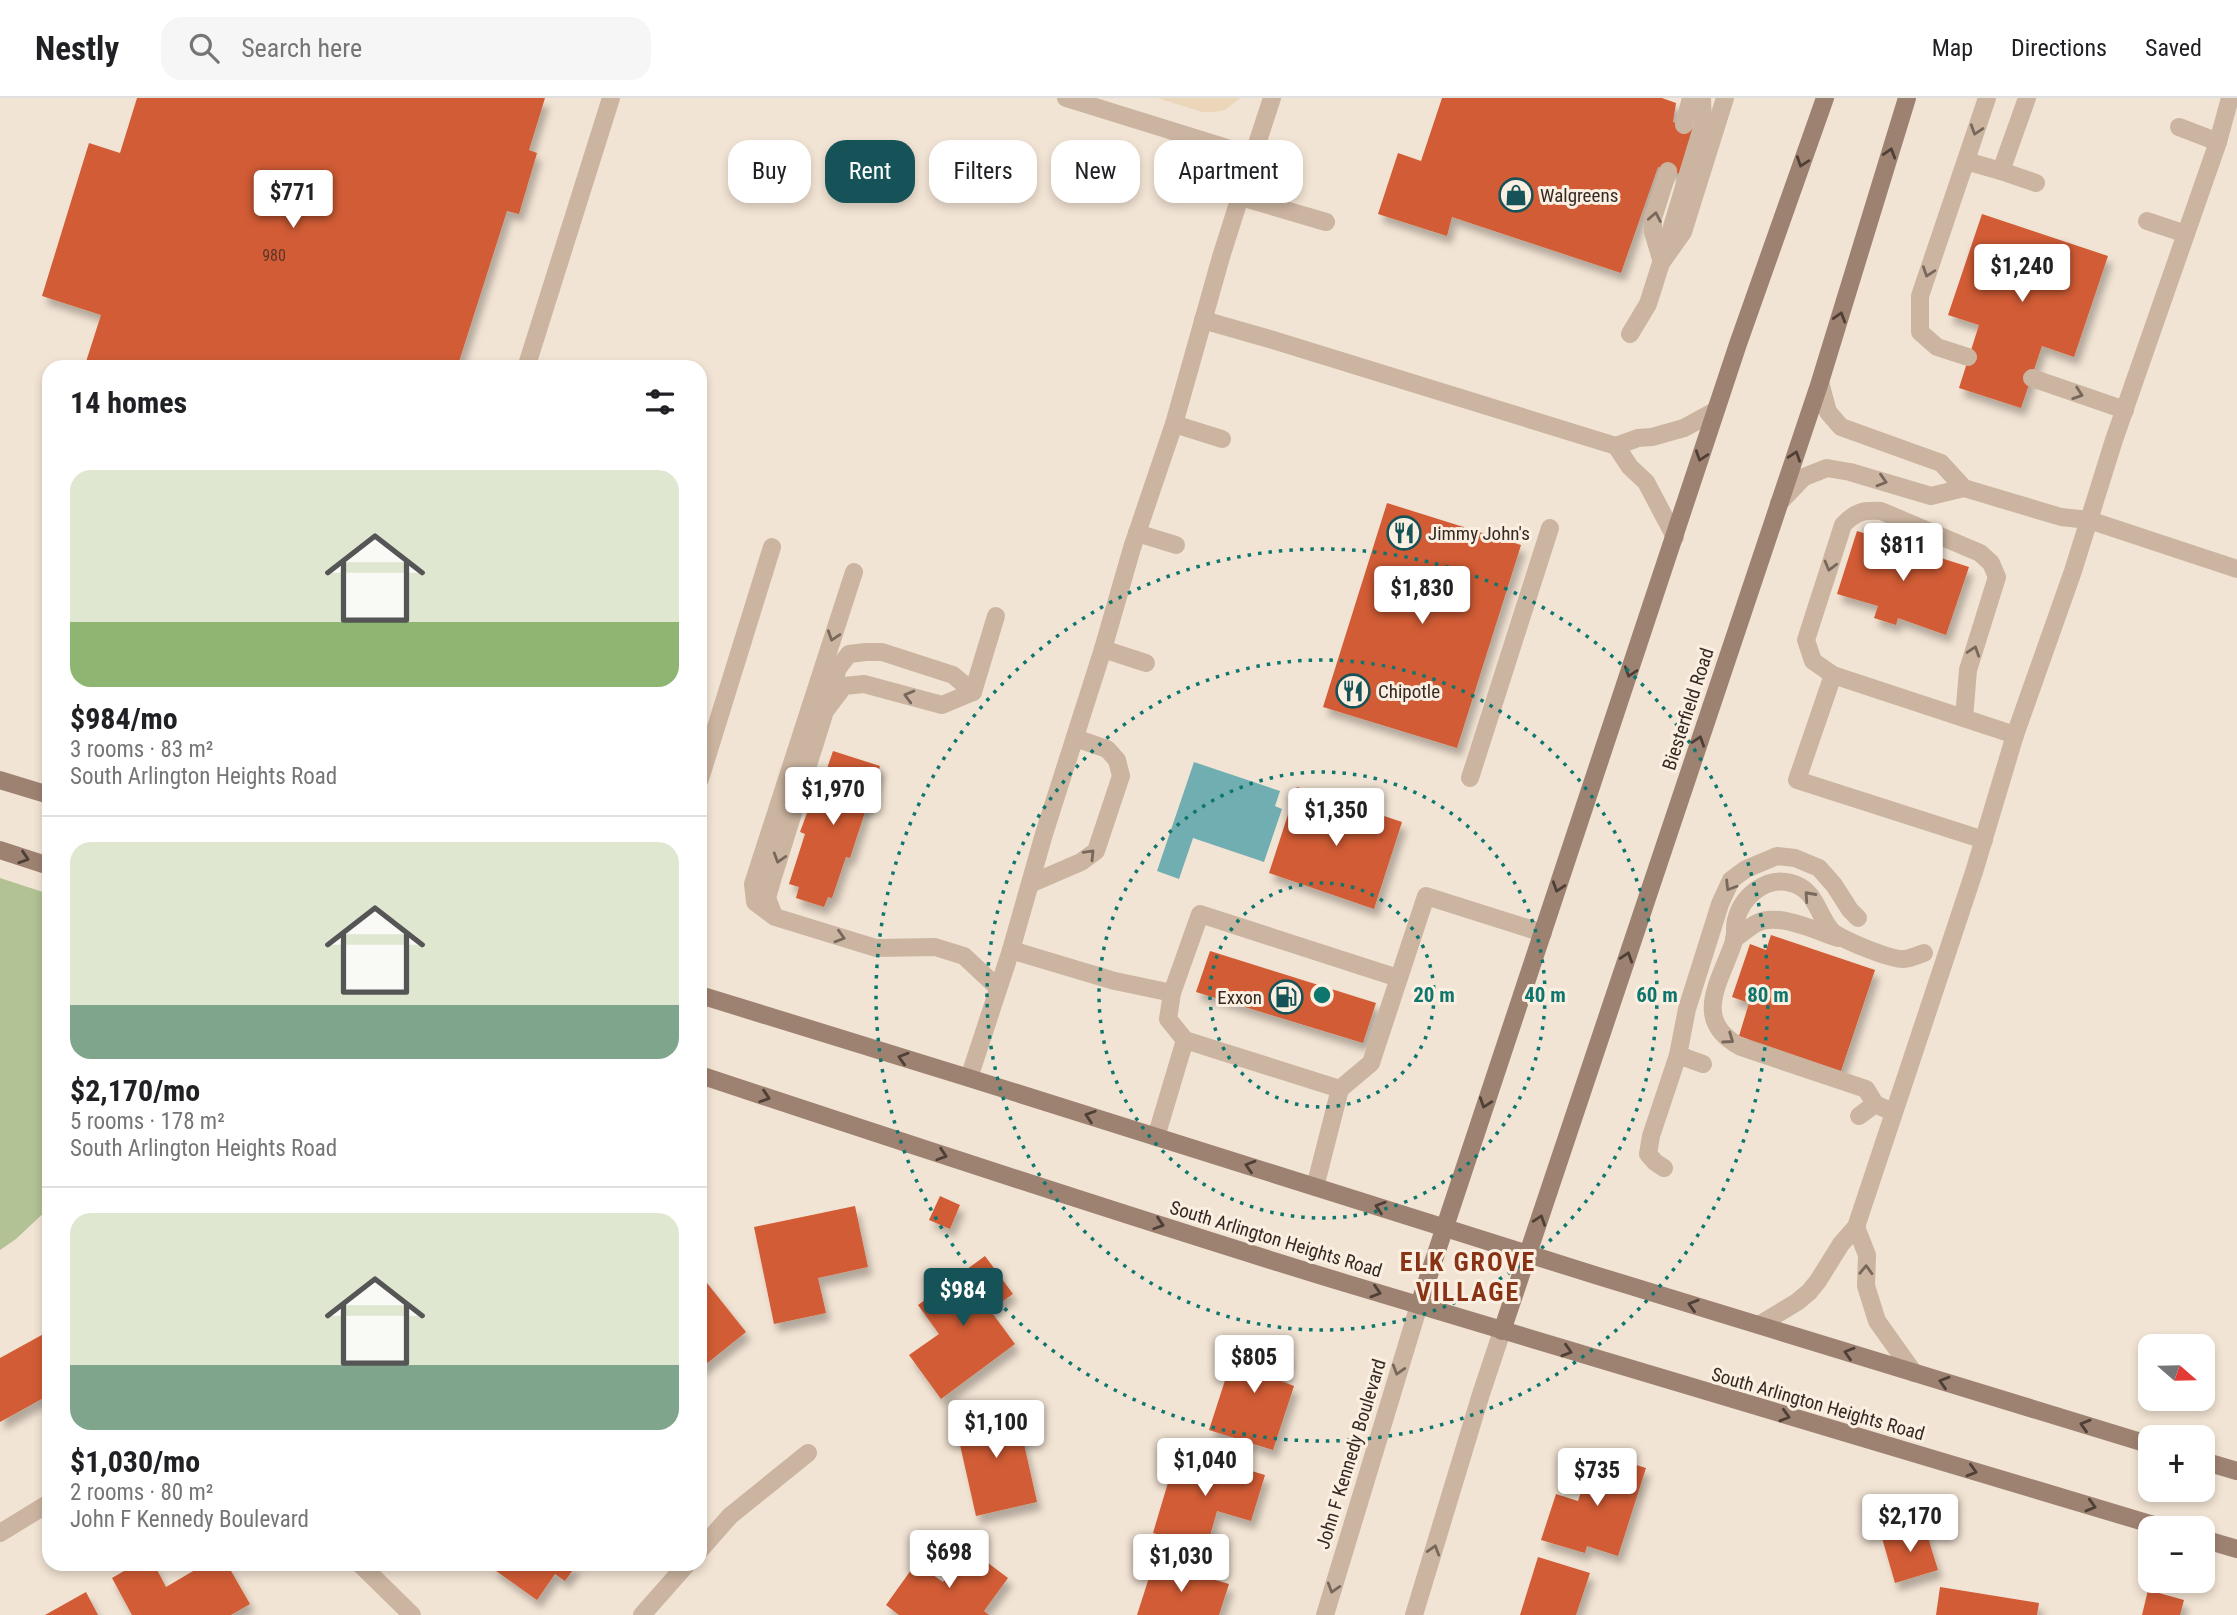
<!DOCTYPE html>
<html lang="en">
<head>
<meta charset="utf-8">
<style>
  body { margin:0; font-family:"Roboto Condensed",sans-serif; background:#f6f6f6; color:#202124; height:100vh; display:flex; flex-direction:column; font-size:26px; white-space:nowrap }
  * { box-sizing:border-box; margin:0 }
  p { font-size:23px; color:#757577 }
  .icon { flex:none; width:38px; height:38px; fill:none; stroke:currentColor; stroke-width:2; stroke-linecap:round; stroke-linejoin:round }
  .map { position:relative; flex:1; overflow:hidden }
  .details { position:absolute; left:42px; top:262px; width:665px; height:1211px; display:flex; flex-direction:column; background:#fff; border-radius:21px; box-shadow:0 4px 10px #0003 }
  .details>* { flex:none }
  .banner { position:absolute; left:728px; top:42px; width:665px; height:63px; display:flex; gap:14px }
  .needle { width:46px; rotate:110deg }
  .buttons { position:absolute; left:2138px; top:1236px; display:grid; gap:14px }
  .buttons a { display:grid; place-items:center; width:77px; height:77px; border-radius:14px; background:#fff; box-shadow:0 4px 10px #0003; font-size:35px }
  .price { position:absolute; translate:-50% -60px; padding:0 16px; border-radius:7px; background:#fff; color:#222; font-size:23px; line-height:46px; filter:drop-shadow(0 2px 4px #0008) }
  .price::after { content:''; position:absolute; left:50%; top:42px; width:21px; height:16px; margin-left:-10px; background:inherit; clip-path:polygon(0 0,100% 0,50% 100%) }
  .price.active { background:#165358; color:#fff }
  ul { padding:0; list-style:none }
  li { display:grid; align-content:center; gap:14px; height:371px; padding:0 28px }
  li+li { border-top:2px solid #e0e0e0 }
  li span { display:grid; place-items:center; height:217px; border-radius:21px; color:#555 }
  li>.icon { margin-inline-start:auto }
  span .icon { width:126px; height:126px; fill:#fffc; stroke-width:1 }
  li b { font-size:30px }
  h2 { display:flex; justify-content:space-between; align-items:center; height:84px; padding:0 28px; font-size:30px }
  .tag { padding:0 24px; border-radius:21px; background:#fff; box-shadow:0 4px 10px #0003; font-size:24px; line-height:63px }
  .tag.active { background:#165358; color:#fff }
  header { display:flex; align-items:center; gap:42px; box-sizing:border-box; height:98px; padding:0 35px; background:#fff; border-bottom:2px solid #e0e0e0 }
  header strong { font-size:33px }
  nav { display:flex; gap:38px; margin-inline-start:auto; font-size:24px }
  .search { width:490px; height:63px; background:#f6f6f6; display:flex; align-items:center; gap:18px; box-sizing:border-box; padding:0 24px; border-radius:21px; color:#757577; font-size:26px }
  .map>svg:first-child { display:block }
  .green { fill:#b2c294 }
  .plaza { fill:#ecd6b9 }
  .water { fill:#71aeb2 }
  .building { fill:#d15c34; filter:url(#shadow) }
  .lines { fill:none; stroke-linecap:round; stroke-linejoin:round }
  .service { stroke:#cbb4a0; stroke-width:18 }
  .minor { stroke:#cbb4a0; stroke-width:18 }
  .tertiary { stroke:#cbb4a0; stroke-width:18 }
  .secondary { stroke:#9e8271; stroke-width:18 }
  .oneway { stroke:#78685c }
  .oneway2 { stroke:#4e3f37 }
  .ring { fill:none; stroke:#0f766e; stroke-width:3.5; stroke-dasharray:3.5 7 }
  .labels { text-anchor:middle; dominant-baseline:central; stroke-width:6; stroke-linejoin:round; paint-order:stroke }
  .number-label { font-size:16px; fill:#5b3628 }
  .poi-label { font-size:19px; fill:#342924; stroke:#faefe0; text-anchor:start }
  .street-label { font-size:19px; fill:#342924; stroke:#faefe0 }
  .district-label { font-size:26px; font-weight:bold; letter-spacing:2px; fill:#893316; stroke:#faefe0 }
  .centre { fill:#0f766e; stroke:#faefe0; stroke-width:3.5 }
  .ring-label { font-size:21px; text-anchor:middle; font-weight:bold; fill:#0f766e; stroke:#faefe0; stroke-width:6; stroke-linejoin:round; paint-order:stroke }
</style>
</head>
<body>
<header>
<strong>Nestly</strong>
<div class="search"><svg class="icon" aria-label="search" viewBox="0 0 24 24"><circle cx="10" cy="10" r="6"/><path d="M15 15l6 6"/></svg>Search here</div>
<nav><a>Map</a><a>Directions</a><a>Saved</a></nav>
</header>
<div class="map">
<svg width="2237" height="1517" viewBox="0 0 2237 1517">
  <defs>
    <filter id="shadow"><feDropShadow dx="4.5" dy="8" stdDeviation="3.5" flood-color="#0004"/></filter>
  </defs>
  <rect width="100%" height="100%" fill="#f2e4d4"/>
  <path class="green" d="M0,780L49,796V1110L16,1141L0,1152Z"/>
  <path class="plaza" d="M1158,0H1240L1225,12L1215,14H1202Z"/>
  <path class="water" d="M1194,664L1280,693L1275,708L1282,711L1264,764L1193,740L1179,781L1157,773Z"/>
  <g class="building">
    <path d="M137,0H545L529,52L537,55L519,116L507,113L457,270H84L101,217L42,198L89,45L120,55Z"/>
    <path d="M1442,0H1662L1676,5L1673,24L1700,32L1686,78L1658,69L1621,175L1452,119L1447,138L1378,116L1398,55L1421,63Z"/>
    <path d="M1982,116L2108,158L2074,259L2042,248L2021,310L1959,290L1979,227L1948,217Z"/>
    <path d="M1387,405L1521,447L1457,650L1323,609Z"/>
    <path d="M1857,433L1969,469L1946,537L1898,520L1896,527L1874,520L1878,508L1837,496Z"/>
    <path d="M833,653L880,668L850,760L846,759L832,800L828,799L824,809L796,800L799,789L789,786L805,736L800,734L810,707L814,708Z"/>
    <path d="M1297,689L1402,724L1374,811L1269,775Z"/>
    <path d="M1771,837L1875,872L1841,973L1739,938L1749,905L1732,899L1750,846L1766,852Z"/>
    <path d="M1210,853L1376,905L1363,945L1196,894Z"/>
    <path d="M940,1098L960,1107L950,1131L929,1122Z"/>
    <path d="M855,1108L868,1169L818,1180L826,1215L774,1226L754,1129Z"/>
    <path d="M985,1158L1013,1196L990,1212L1015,1246L941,1301L909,1257L939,1236L918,1207Z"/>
    <path d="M703,1180L746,1234L700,1271V1183Z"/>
    <path d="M49,1233V1297L0,1324V1260Z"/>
    <path d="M1239,1239L1289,1256L1281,1283L1294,1288L1273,1352L1209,1332Z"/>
    <path d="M1015,1306L1037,1404L976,1418L954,1320Z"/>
    <path d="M1178,1351L1265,1377L1251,1423L1217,1413L1206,1452L1153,1435Z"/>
    <path d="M1594,1354L1646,1370L1618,1458L1587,1448L1585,1455L1541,1442L1556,1396L1578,1403Z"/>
    <path d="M1924,1427L1938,1472L1895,1485L1882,1440Z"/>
    <path d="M968,1450L1008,1480L984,1513L989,1517H899L886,1507L916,1465L943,1484Z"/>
    <path d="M1538,1459L1590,1475L1576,1517H1520Z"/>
    <path d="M1154,1464L1229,1486L1219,1517H1137Z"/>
    <path d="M136,1466H154L166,1489L205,1466H227L250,1506L231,1517H132L112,1480Z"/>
    <path d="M495,1466H577L565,1483L555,1476L537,1502L492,1470Z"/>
    <path d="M1940,1489L2039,1505L2037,1517H1936Z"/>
    <path d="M2148,1492L2184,1502L2180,1517H2142Z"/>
    <path d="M86,1494L98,1517H45Z"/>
  </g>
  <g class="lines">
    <g class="service">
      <path d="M2027,0L2001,73L2036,85"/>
      <path d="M1684,27L1691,0"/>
      <path d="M2179,29L2218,44"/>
      <path d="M1253,58L1272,0"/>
      <path d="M1966,63L2001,73"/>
      <path d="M1241,99L1326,124"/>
      <path d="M2147,123L2186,136"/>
      <path d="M1664,155L1703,26L1702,0"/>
      <path d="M1661,161L1653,134V120L1668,73"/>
      <path d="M1203,222L1273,242L1616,348L1630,369L1646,384L1675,439"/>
      <path d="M1630,236L1648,206L1661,165L1683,134L1725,0"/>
      <path d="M1968,259L1937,249L1920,234V198L1987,0"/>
      <path d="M526,270L611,0"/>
      <path d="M2032,280L2125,312"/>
      <path d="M1820,284L1828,314L1841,329L1941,365L1964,390"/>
      <path d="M1174,326L1222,341"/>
      <path d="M1616,348L1638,340L1652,339L1684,330L1715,313"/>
      <path d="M1779,405L1804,379L1827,370L1850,374L1931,398L1964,390L2061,419L2089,422L2237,471"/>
      <path d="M1137,435L1176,447"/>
      <path d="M854,474L753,786L755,804L775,819L876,850L935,849L964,858L998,890"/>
      <path d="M1103,551L1146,565"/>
      <path d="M1833,577L1813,563L1806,542L1843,427C1855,414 1863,412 1881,413L1980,455L1991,465L1997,479L1968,572L1964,620"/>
      <path d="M973,594L996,518"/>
      <path d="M828,602L838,570L849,556L866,554H882L953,577L973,594"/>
      <path d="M1470,680L1550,430"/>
      <path d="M700,681L772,449"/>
      <path d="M1984,742L1797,682L1833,577L2015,637"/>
      <path d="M1030,786L1081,764L1096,753L1121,678L1117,662L1107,651L1075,640"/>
      <path d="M774,818L767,800L773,779L825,613L844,588L864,586L942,607L973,594"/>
      <path d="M1734,841C1742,836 1749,829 1757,825C1778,814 1817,833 1838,840"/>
      <path d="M1011,852L1115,883L1172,895"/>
      <path d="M1678,957L1703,966"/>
      <path d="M969,980L1011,852L1044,736L1103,551L1132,450L1174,326L1221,159L1253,58L1066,0"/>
      <path d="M1340,991L1185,942L1168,921L1172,895L1200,816L1398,880"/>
      <path d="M1875,1006L1866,991L1741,949C1690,922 1721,883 1734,843C1736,836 1734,829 1736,822C1742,798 1766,778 1791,785C1816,791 1817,816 1831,832C1838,841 1892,862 1904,861C1910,861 1918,857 1924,855"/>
      <path d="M1859,1018L1875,1006L1886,1011"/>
      <path d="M1156,1039L1185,942"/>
      <path d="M1664,1070L1655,1064L1648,1056L1651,1038L1678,957L1687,911L1720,806L1731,782L1746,771L1777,758L1795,760L1819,770L1834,787L1850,812L1858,820"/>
      <path d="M1315,1089L1340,991L1371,965L1426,798L1543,835"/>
      <path d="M1856,1129L1867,1157L1866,1188L1877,1223L1914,1275"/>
      <path d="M1759,1227L1797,1204L1809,1194L1818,1183L1841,1146L1856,1129L1974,774L2015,637L2073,473L2114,342L2218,44L2230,0"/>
    </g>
    <g class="minor">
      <path d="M0,1435L49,1405"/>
      <path d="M700,1452L730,1418L808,1355"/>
      <path d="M360,1466L412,1517"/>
      <path d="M642,1517L687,1466"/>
    </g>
    <g class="tertiary">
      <path d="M1325,1517L1419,1207"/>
      <path d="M1414,1517L1481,1296L1502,1233"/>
    </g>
    <g class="secondary">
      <path d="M0,682L49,697"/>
      <path d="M0,752L49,768"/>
      <path d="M700,897L969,980L1598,1178L2151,1347"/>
      <path d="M700,977C914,1048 1129,1119 1345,1185C1618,1268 1891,1349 2164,1430"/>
      <path d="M1419,1207L1738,246L1825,0"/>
      <path d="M1502,1233L1820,284L1907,0"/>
      <path d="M2203,1363L2237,1373"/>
      <path d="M2203,1441L2237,1451"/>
    </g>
  </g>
  <defs><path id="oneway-chevron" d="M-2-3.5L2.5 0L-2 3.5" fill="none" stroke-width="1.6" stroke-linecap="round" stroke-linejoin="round" transform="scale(1.75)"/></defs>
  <g class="oneway">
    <use href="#oneway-chevron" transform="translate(1976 32) rotate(108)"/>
    <use href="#oneway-chevron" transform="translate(1655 119) rotate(-79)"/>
    <use href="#oneway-chevron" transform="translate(1928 174) rotate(109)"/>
    <use href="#oneway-chevron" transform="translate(2078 296) rotate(19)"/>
    <use href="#oneway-chevron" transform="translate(1882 383) rotate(17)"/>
    <use href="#oneway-chevron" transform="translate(1830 468) rotate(105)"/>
    <use href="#oneway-chevron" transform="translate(833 538) rotate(108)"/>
    <use href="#oneway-chevron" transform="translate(1974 553) rotate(-72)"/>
    <use href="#oneway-chevron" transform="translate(909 598) rotate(-165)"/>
    <use href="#oneway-chevron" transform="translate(1090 756) rotate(-46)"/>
    <use href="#oneway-chevron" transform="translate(779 760) rotate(107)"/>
    <use href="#oneway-chevron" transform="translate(1730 788) rotate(122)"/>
    <use href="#oneway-chevron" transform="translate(1809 798) rotate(-132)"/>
    <use href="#oneway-chevron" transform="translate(840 839) rotate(17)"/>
    <use href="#oneway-chevron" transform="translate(1729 941) rotate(35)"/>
    <use href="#oneway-chevron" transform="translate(1866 1172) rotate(-88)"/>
    <use href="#oneway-chevron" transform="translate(1398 1272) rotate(107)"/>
    <use href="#oneway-chevron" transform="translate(1434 1452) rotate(-73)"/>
    <use href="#oneway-chevron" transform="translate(1333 1490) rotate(107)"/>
  </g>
  <g class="oneway2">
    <use href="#oneway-chevron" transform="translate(1890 55) rotate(-73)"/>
    <use href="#oneway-chevron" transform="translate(1802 64) rotate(109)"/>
    <use href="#oneway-chevron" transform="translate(1840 219) rotate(-73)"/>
    <use href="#oneway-chevron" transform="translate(1701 358) rotate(108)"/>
    <use href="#oneway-chevron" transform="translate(1795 358) rotate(-71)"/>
    <use href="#oneway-chevron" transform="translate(1630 574) rotate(108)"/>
    <use href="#oneway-chevron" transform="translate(1699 643) rotate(-72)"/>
    <use href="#oneway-chevron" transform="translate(24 760) rotate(18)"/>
    <use href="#oneway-chevron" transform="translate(1558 789) rotate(108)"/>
    <use href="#oneway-chevron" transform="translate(1627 859) rotate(-72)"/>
    <use href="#oneway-chevron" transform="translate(903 960) rotate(-163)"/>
    <use href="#oneway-chevron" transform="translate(765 999) rotate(18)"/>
    <use href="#oneway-chevron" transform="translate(1485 1005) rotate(109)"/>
    <use href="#oneway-chevron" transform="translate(1090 1018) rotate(-162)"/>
    <use href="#oneway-chevron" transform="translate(942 1057) rotate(18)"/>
    <use href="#oneway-chevron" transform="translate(1250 1068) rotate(-163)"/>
    <use href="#oneway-chevron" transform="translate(1380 1109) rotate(-162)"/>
    <use href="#oneway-chevron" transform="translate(1540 1122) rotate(-71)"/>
    <use href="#oneway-chevron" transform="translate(1159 1126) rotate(18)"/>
    <use href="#oneway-chevron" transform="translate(1376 1194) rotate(17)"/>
    <use href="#oneway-chevron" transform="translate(1693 1207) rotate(-163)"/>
    <use href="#oneway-chevron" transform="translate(1567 1253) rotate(17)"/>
    <use href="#oneway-chevron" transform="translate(1849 1255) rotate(-163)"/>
    <use href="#oneway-chevron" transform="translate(1944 1284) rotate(-163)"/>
    <use href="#oneway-chevron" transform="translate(1785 1318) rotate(16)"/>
    <use href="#oneway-chevron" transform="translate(2085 1327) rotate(-163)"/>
    <use href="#oneway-chevron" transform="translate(1972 1373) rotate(16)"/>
    <use href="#oneway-chevron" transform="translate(2091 1408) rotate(16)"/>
  </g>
  <g class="ring">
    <circle cx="1322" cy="897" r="112"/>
    <circle cx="1322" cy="897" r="223"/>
    <circle cx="1322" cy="897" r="335"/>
    <circle cx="1322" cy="897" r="446"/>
  </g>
  <defs>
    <symbol id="shop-ring" viewBox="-11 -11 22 22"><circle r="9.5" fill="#faefe0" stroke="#165358" stroke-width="1.5"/><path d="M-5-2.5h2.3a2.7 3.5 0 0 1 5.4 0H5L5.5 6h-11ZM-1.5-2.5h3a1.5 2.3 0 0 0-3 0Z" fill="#165358"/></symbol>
    <symbol id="restaurant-ring" viewBox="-11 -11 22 22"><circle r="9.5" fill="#faefe0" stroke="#165358" stroke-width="1.5"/><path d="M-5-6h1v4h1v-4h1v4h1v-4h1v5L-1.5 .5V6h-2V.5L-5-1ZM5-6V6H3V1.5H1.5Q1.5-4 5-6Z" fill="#165358"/></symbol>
    <symbol id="fuel-ring" viewBox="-11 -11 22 22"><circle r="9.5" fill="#faefe0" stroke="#165358" stroke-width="1.5"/><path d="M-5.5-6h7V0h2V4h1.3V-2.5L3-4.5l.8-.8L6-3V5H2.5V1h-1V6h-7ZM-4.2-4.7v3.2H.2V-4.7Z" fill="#165358"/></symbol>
  </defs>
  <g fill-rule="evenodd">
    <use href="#shop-ring" x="1497" y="78" width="38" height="38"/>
    <use href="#restaurant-ring" x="1385" y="416" width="38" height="38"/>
    <use href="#restaurant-ring" x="1334" y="574" width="38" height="38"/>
    <use href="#fuel-ring" x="1267" y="880" width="38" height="38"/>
  </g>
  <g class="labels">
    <g class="number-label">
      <text x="274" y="157">980</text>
    </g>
    <g class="poi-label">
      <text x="1540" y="97">Walgreens</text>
      <text x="1428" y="435">Jimmy John's</text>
      <text x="1378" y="593">Chipotle</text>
      <text x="1262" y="899" text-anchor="end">Exxon</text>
    </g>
    <g class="street-label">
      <text transform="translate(1688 611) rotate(-72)">Biesterfield Road</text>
      <text transform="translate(1276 1141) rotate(17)">South Arlington Heights Road</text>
      <text transform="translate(1818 1306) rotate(16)">South Arlington Heights Road</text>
      <text transform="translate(1351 1356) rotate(-73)">John F Kennedy Boulevard</text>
    </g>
    <g class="district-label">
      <text x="1468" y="1164">ELK GROVE<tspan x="1468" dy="30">VILLAGE</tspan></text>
    </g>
  </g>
  <circle cx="1322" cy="897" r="10" class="centre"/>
  <g class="ring-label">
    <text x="1434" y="904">20 m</text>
    <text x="1545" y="904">40 m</text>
    <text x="1657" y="904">60 m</text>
    <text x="1768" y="904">80 m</text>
  </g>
</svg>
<div class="buttons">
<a><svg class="needle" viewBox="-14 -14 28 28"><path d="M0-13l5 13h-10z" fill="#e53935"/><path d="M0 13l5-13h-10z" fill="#757577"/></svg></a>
<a>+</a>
<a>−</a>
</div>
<b class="price" style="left:293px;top:132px">$771</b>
<b class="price" style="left:2022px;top:206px">$1,240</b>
<b class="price" style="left:1903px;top:485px">$811</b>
<b class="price" style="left:1422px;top:528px">$1,830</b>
<b class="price" style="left:833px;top:729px">$1,970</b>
<b class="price" style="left:1336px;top:750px">$1,350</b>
<b class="price active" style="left:963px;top:1230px">$984</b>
<b class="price" style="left:1254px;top:1297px">$805</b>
<b class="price" style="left:996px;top:1362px">$1,100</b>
<b class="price" style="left:1205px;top:1400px">$1,040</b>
<b class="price" style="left:1597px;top:1410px">$735</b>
<b class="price" style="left:1910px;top:1456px">$2,170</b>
<b class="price" style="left:949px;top:1492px">$698</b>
<b class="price" style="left:1181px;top:1496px">$1,030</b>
<div class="banner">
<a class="tag">Buy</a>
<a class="tag active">Rent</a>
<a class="tag">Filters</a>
<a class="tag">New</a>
<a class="tag">Apartment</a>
</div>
<section class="details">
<h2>14 homes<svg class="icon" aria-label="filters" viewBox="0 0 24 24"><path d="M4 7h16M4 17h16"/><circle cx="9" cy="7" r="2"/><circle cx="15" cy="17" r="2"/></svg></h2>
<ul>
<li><span style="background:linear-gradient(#dfe7d0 70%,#8fb573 0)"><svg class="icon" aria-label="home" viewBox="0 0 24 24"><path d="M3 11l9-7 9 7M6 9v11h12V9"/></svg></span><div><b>$984/mo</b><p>3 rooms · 83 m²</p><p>South Arlington Heights Road</p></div></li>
<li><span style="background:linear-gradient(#dfe7d0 75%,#7fa58c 0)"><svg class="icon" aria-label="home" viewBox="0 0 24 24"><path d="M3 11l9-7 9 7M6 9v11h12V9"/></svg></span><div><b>$2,170/mo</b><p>5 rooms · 178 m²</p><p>South Arlington Heights Road</p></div></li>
<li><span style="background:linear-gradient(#dfe7d0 70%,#7fa58c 0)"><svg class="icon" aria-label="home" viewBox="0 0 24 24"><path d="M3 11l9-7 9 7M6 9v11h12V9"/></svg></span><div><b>$1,030/mo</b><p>2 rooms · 80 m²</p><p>John F Kennedy Boulevard</p></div></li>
</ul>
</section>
</div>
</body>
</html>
